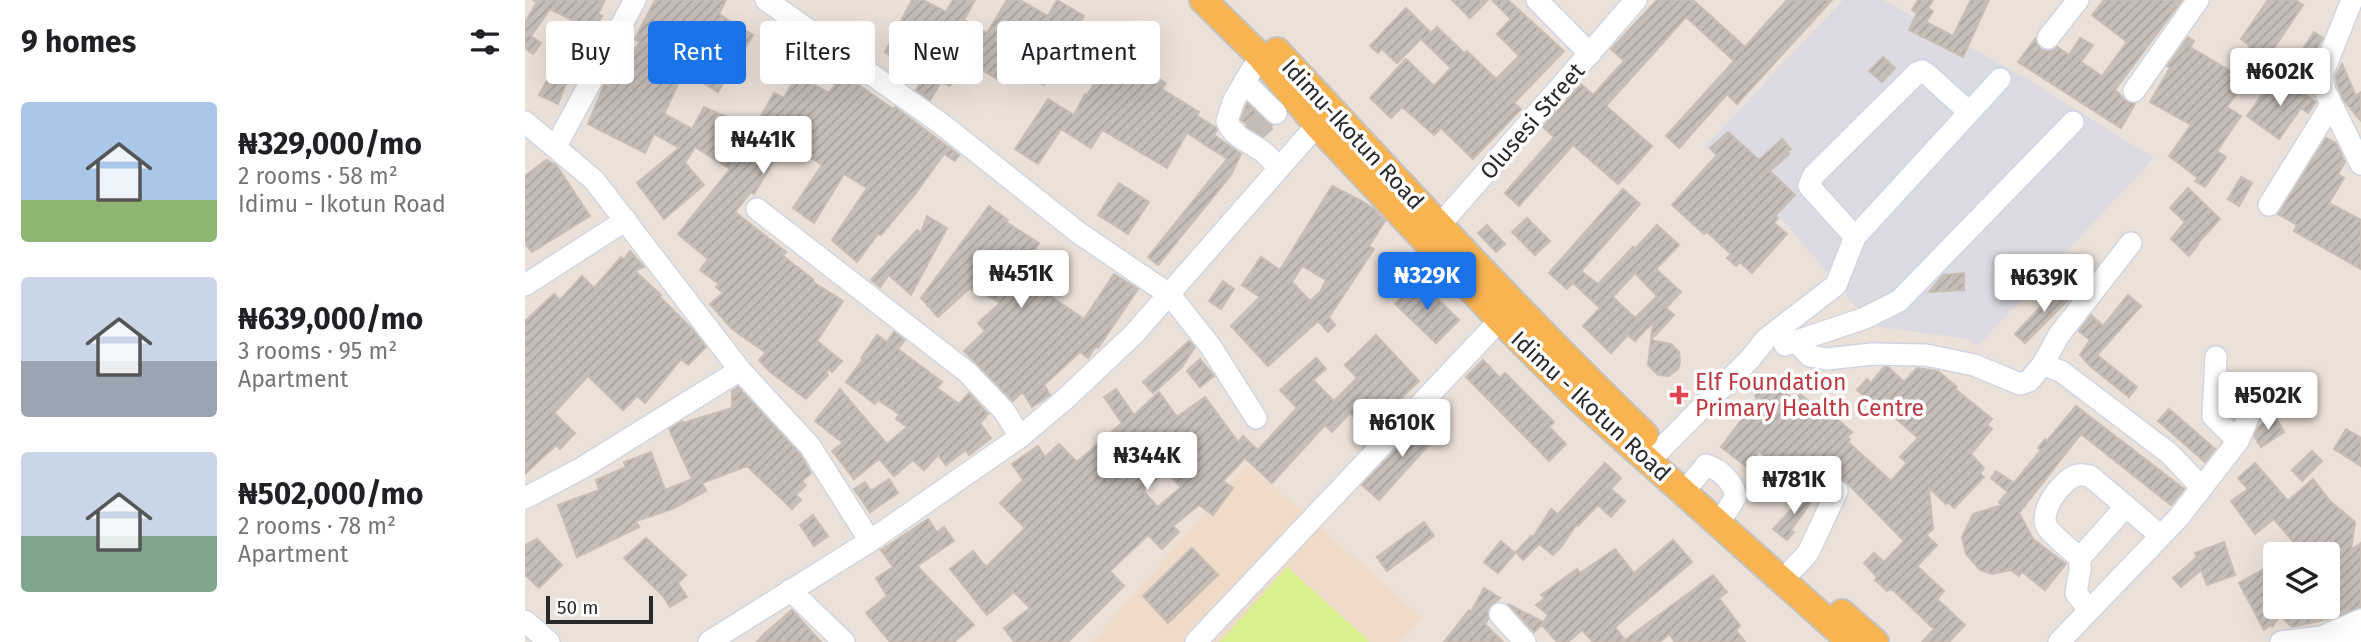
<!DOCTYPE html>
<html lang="en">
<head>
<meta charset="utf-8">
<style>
  body { margin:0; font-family:"Fira Sans",sans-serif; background:#f6f6f6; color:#202124; height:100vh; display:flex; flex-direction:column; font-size:26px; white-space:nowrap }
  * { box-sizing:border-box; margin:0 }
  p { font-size:23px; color:#757577 }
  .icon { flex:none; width:38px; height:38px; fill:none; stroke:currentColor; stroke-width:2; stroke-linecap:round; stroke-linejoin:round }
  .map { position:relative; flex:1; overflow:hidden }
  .details { display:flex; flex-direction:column; background:#fff; width:525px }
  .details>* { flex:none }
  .guide { position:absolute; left:21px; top:21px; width:665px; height:63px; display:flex; gap:14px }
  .fabs { position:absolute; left:1738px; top:542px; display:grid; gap:14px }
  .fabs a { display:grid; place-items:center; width:77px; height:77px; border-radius:7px; background:#fff; box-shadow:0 7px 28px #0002; font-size:35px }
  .scale { position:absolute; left:21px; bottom:18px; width:107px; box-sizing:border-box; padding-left:7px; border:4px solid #292929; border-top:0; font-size:19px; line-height:24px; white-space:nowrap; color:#292929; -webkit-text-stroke:5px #fff; paint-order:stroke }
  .price { position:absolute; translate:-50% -60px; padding:0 16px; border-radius:7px; background:#fff; color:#222; font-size:23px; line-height:46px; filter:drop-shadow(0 2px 4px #0008) }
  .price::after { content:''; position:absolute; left:50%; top:42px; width:21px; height:16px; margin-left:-10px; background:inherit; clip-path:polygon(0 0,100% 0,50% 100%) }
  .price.current { background:#1a73e8; color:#fff }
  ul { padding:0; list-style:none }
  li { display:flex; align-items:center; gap:21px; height:175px; padding:0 21px }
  li span { display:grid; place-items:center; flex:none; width:196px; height:140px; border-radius:7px; color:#555 }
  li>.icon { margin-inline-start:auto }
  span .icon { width:84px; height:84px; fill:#fffc; stroke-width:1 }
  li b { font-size:30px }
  h2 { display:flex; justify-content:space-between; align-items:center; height:84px; padding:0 21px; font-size:30px }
  .tag { padding:0 24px; border-radius:7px; background:#fff; box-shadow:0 7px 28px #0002; font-size:24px; line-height:63px }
  .tag.current { background:#1a73e8; color:#fff }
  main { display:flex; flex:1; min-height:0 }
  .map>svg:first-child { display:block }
  .industrial { fill:#dcdbe4 }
  .education { fill:#efdbc7 }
  .pitch { fill:#d7ef8d }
  .building { fill:url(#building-hatch); stroke:#c8bdb3; stroke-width:2; fill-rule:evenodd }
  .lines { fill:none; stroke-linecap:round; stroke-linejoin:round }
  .minor-tunnel { stroke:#c5bcb6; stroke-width:21; stroke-dasharray:21 10; stroke-linecap:butt }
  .minor-casing { stroke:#cfd6e3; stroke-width:24 }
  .major-casing { stroke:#c3c3c3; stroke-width:30 }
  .minor { stroke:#fff; stroke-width:21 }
  .major { stroke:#f9b452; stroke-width:26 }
  .health-dot { fill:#e0444e; stroke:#fff; stroke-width:2.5 }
  .labels { text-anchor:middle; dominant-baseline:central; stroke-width:7; stroke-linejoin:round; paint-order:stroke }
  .street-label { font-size:23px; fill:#292929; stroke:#fff }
  .health-label { font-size:23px; fill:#be3a42; stroke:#fff; text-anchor:start }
</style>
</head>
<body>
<main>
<section class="details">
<h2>9 homes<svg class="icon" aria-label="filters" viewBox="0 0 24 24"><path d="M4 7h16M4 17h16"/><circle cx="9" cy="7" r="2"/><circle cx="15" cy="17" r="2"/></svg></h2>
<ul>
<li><span style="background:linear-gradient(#a9c7e8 70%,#8fb573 0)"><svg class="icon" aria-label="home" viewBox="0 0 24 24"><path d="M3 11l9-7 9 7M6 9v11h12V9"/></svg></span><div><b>₦329,000/mo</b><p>2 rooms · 58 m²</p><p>Idimu - Ikotun Road</p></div></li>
<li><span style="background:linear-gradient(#c9d6e8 60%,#9aa5b1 0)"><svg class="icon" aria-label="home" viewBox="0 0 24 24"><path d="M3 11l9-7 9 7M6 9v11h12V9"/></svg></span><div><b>₦639,000/mo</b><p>3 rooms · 95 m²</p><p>Apartment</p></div></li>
<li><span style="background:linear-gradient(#c9d6e8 60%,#7fa58c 0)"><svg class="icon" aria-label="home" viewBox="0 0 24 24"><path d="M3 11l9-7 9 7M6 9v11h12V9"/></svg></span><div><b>₦502,000/mo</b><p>2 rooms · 78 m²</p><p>Apartment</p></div></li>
</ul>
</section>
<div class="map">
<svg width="1836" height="642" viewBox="0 0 1836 642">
  <defs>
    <pattern id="building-hatch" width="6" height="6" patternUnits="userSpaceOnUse" patternTransform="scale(1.75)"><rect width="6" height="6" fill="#c7beb9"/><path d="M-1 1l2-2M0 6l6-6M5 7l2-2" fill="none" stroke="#aba39f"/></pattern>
  </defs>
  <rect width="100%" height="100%" fill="#ece1d9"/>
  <path class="industrial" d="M1318,0H1358L1492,73L1629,158L1453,346L1444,339L1354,327L1341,318L1256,218L1180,146Z"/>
  <path class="education" d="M723,464L897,617L875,642H567Z"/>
  <path class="pitch" d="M762,567L844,641L843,642H695Z"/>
  <g class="building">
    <path d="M8,0H80L73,14L77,16L69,31L25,9L6,36L16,43L8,54L0,48V22L12,2Z"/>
    <path d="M130,0H201L194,14L228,35L193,92L159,71L139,114L167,129L179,107L243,135L248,126L235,118L249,93L259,98L272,75L304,93L318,74L368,109L370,107L434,155L430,161L419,154L391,193L356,235L353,234L332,262L307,240L342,188L319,174L289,223L268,208L297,165L260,141L229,194L226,192L210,212L261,252L258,256L289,280L288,282L318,301L292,341L317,361L307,372L304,369L301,372L303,375L281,399L244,371L234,360L241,353L207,329L185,304L198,293L191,287L194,284L175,270L183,259L153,234L205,169L170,147L160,163L179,185L139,219L112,183L154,148L129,134L120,153L63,124L79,85L84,86L89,77L97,81L107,63L102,60L115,42L110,39Z"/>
    <path d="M387,0H398L421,12L428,0H450L439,20L462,33L482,0H495L523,16L532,0L559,16L519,85L483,63L474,80L440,60L425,86L416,82L405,100L391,90L401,73L360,52Z"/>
    <path d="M927,0H963L945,18Z"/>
    <path d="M967,0H983L1039,51L989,103L996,109L948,159L916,128L909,135L877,107L866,118L845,98L881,59L909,86L926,68L896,39L872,63L857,49L853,53L845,46L881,8L906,33L912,27L939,53L942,51L971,79L994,56L972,34L986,19Z"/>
    <path d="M1132,0H1168L1220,47L1262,0H1307L1212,104L1202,94L1154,148L1141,136L1209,61L1161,17L1081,106L1127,146L1111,165L1093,184L1048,145L994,206L980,193L1029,137L1018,127L1056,84L1068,95L1099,61L1086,49Z"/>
    <path d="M1393,0H1408L1403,8L1408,11L1401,22L1428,36L1446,0H1464L1438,57L1384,30L1392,13L1387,10Z"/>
    <path d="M1579,0H1657L1590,90L1602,102L1610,104L1596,128L1493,62L1510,39L1515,49L1525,51L1532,47L1544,55L1555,38L1568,45L1556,62L1577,76L1602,42L1567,15Z"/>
    <path d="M1743,0H1771L1778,5L1743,57L1740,55L1702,107L1716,116L1692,151L1701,157L1680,187L1670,181L1673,178L1644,156L1666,125L1625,102L1645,68L1642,66L1663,37L1669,41L1665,47L1707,72L1725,46L1716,39Z"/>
    <path d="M1789,32L1798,38L1785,59L1776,52Z"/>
    <path d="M592,49L619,67L617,70L641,83L637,89L674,112L672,116L690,127L692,130L689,135L716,154L706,175L633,265L623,257L702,159L662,133L642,168L577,130L566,148L536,129L513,164L490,149L523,99L549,115L560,94L562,95Z"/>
    <path d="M1358,57L1370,68L1357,82L1344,71Z"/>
    <path d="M1817,64L1831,96L1836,92V121L1819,101L1813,87L1811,76Z"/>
    <path d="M29,68L44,76L33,104L14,95Z"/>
    <path d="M1759,79L1768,85L1766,89L1770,87L1791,102L1783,113L1776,108L1754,139L1722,116L1741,89L1748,94Z"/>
    <path d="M722,103L747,125L737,136L716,120Z"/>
    <path d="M1203,132L1234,160L1257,139L1266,149L1262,152L1264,154L1245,171L1270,195L1250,216L1253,218L1249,223L1262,234L1227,273L1215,262L1211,266L1202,258L1206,254L1182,232L1179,234L1147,205L1192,155L1185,148Z"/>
    <path d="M1801,138L1811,143L1820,162L1813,174L1819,178L1804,203L1836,220V269L1769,231L1772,225L1753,214Z"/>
    <path d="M21,160L31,165L65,216L7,252L0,244V176Z"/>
    <path d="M1716,177L1727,183L1714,206L1703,199Z"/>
    <path d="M594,183L624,202L603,234L573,215Z"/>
    <path d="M807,186L837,201L849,209L860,221L844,246L849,249L804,317L810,325L803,332L793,321L743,366L706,326L735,297L717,285L736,257L755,270ZM777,266L801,280L795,292L785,301L767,282Z"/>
    <path d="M1663,188L1695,219L1672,244L1673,245L1664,256L1646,239L1660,222L1645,208Z"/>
    <path d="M1098,189L1115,204L1056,271L1073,284L1108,247L1110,249L1132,225L1154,245L1131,269L1156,292L1141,308L1149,315L1126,340L1146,344L1154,352L1155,363L1153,369L1144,376L1133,375L1123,365L1128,322L1110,341L1103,335L1086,353L1058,326L1075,308L1048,283L1042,289L1024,273ZM1110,273L1132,296L1110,318L1088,297Z"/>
    <path d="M464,206L483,220L481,222L514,243L495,275L559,319L589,274L613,289L573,348L571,346L563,358L555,352L519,385L525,395L507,407L499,394L496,393L488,401L439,351L460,331L453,323L475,303L449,288L447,290L445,288L413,317L396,298Z"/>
    <path d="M402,216L422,228L386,295L364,275L355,287L346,280L392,230L396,233Z"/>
    <path d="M1002,218L1025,241L1010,255L987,232Z"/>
    <path d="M962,225L980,244L971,252L953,233Z"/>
    <path d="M105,251L119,267L110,271L136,295L135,297L168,330L181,347L163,365L156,359L120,403L112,396L98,410L63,376L29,413L50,433L35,449L31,445L0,474V321L29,294L35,300L57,276L69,288L96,257L99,259Z"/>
    <path d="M1439,273V290L1404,292L1418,275Z"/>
    <path d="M893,280L934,320L911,343L870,304Z"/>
    <path d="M698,281L709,289L696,309L684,301Z"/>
    <path d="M1536,285L1547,296L1500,343L1490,334Z"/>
    <path d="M1603,295L1616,306L1572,355L1612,387L1604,397L1565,366L1555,355L1565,340L1554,331L1566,315L1578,326Z"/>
    <path d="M369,332L380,340L373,349L417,382L412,388L434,404L444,393L463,414L455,423L466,438L444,455L441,450L421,465L413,455L399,470L388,460L369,476L354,459L329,479L307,451L318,443L290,421L315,389L362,444L382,427L371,419L374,414L353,400L350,404L321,382L338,359L336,358L352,335L362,342Z"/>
    <path d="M851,335L894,381L843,430L825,413L807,432L800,425L747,483L720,458L698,481L708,488L688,515L674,505L648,526L654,532L637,549L623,535L585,571L599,586L543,642H489L479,628L505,608L489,592L462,615L425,569L448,551L461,567L500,528L475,503L498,480L487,464L513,446L520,457L534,444L552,462L597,423L579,397L591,389L609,415L634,392L652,417L680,397L713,442L718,436L733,450L772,408L755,390L791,358L801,369L788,380L809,401L832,378L820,365ZM640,471L656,487L633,507L618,491Z"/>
    <path d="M664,341L670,347L656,368L628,393L618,382Z"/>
    <path d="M675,359L689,376L675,387L662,371Z"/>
    <path d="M958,360L975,378L980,373L1029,422L1024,427L1041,444L1024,461L941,377Z"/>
    <path d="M1359,367H1363L1379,382L1392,368L1413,371L1432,387L1430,389L1467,419L1462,425L1467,429L1446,454L1459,468L1455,473L1459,477L1429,508L1423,502L1421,504L1404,488L1408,529L1401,535L1412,545L1392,566L1419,591L1412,599L1440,625L1424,642H1397L1409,629L1369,591L1365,589L1362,591L1350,580L1352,577L1339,563L1349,553L1359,562L1379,541L1322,483L1315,479L1318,475L1301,461L1272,494L1255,478L1261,473L1234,451L1222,467L1196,447L1232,399L1230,396L1244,379L1270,400L1275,394L1307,422L1311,418L1327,432L1322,437L1325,439L1323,442L1366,481L1382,463L1375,457L1393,438L1350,400L1347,403L1332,390L1342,379L1346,383Z"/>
    <path d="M213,387L275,454L286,473L277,481L281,485L271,495L276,500L267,509L222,466L177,483L181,491L147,509L111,521L114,527L52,557L33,505L74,490L71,480L101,467L99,462L126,452L140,490L167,479L144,429L157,421L158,423L207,408V391Z"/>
    <path d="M1551,406L1659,489L1646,505L1556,434L1494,513L1508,539L1541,564L1520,590L1497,572L1494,576L1486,570L1467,574L1455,570L1441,554L1437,537L1448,514L1477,505L1474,502L1483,492L1466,478L1471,471L1489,483L1516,450L1513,448L1520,439L1522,441Z"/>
    <path d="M1644,409L1690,449L1680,462L1633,421Z"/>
    <path d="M1750,416L1759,432L1736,447L1729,436L1733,427Z"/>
    <path d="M902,417L917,430L854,500L837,485Z"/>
    <path d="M1821,429L1836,438V466L1809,449Z"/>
    <path d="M1787,451L1797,461L1777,481L1767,470Z"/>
    <path d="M1080,463L1096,478L1086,489L1100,501L1086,517L1073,505L1053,526L1051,525L1036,547L1028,555L1014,544L998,560L991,552L1006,536L1008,537L1026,509L1033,514Z"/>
    <path d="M1730,463L1763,501L1788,479L1805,501L1830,522L1826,550L1836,543V607L1808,618L1767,627L1755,616L1747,627L1745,625L1739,630L1714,583L1750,563V607H1802V555H1779L1749,519L1730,534L1706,501L1723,489L1713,478Z"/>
    <path d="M364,479L373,493L345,512L329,489L340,482L346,491Z"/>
    <path d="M1285,490L1291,495L1266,530L1269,532L1262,540L1248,529Z"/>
    <path d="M288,515L303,536L289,546L275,525Z"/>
    <path d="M403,519L412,532L419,527L429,541L392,566L449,625L429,642H365L341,613L362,596L351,578L368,567L356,550Z"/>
    <path d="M899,522L909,536L862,571L852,557Z"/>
    <path d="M121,538L161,575L153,583L162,597L145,607L138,596L99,558Z"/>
    <path d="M12,539L37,565L14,588L0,575V545Z"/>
    <path d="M1148,540L1167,562L1090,627L1100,640L1188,575L1202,592L1194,598L1215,626L1211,630L1220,642H1150L1144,634L1135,642H1068L1057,630L1043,642H1032L1017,625L1009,632L983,604L1018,622L1023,615L1011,605L1020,598L1016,595L1052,569L1055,573L1090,549L1109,573Z"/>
    <path d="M976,541L990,553L973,573L959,562Z"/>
    <path d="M1699,542L1710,575L1682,585L1676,570L1656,587L1648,578L1672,557L1670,553Z"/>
    <path d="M667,548L693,575L643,623L618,596Z"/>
    <path d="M959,588L975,598L963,609V619L960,624L978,642H919L944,610L946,612Z"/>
    <path d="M267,610L296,642H232L239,634Z"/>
  </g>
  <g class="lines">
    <path class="minor-tunnel" d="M726,135L746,117"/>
    <defs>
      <g id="minor">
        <path d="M241,0L414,122L554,233L645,295L686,347L731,418"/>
        <path d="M1012,0L1065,54"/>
        <path d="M1827,0L1797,75L1800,91L1836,164"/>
        <path d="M1523,38L1553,0"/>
        <path d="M735,56L709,100L702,121C708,137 724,142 737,151C743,155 748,162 753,168"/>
        <path d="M719,82L751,113"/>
        <path d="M1609,91L1673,0"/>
        <path d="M0,122L69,180L215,370L285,446L345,541"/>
        <path d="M31,146L110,0"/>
        <path d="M1744,205L1806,105"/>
        <path d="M232,209L442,372L480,412L495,437"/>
        <path d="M904,234L914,226L1111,0"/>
        <path d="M1330,237L1284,186L1288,176L1392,73L1397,71L1403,75L1444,112"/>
        <path d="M0,285L101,220"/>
        <path d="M1271,341L1285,356L1302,359L1347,354L1401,355L1449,365L1495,384L1504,381L1518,364L1537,372L1645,454L1677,488"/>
        <path d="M1260,345L1340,318L1374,301L1548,122"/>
        <path d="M1691,357L1688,416L1713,441"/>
        <path d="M1518,364L1534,335L1606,243"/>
        <path d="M1123,462L1225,359L1241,339L1311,285L1330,237L1475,79"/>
        <path d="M1168,481L1181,465C1195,469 1208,482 1211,496L1202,511"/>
        <path d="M0,498L57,468L215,370"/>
        <path d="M1555,558L1601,506"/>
        <path d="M1267,570L1283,553L1312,491"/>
        <path d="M265,590L319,642"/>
        <path d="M1564,610L1551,593L1555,570V558C1547,551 1527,535 1522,527C1513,511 1538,477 1554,475C1558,474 1561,476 1565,476L1636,536"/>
        <path d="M975,614L1000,642"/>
        <path d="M0,621L24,642"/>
        <path d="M1797,637L1836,620"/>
        <path d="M184,642L345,541L495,437L539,400L609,334L792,125"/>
        <path d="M671,642L975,320"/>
        <path d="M1534,642L1654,517L1713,441L1728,406"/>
        <path d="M1756,642L1797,637L1822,641H1836"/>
      </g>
      <g id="major">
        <path d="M678,0L735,56L792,125L975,320L1053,398L1326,642"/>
        <path d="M752,51C873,181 992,311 1120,435"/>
        <path d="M1317,613L1350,642"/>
      </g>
    </defs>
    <use href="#minor" class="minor-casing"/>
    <use href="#major" class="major-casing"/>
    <use href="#minor" class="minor"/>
    <use href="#major" class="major"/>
  </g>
  <path class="health-dot" d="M1150.5 384.5h7v7h7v7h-7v7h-7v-7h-7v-7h7z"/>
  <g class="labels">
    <g class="street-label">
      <text transform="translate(1007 121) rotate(-49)">Olusesi Street</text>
      <text transform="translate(828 134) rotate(47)">Idimu-Ikotun Road</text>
      <text transform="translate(1066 406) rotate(43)">Idimu - Ikotun Road</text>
    </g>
    <g class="health-label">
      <text x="1170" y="382">Elf Foundation<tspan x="1170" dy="26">Primary Health Centre</tspan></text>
    </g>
  </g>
</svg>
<div class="fabs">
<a><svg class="icon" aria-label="layers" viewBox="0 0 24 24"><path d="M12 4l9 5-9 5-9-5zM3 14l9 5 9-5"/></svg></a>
</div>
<div class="scale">50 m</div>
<b class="price" style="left:1755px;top:108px">₦602K</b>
<b class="price" style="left:238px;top:176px">₦441K</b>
<b class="price" style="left:496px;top:310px">₦451K</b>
<b class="price current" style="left:902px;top:312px">₦329K</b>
<b class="price" style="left:1519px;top:314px">₦639K</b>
<b class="price" style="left:1743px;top:432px">₦502K</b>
<b class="price" style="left:877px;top:459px">₦610K</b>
<b class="price" style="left:622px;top:492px">₦344K</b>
<b class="price" style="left:1269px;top:516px">₦781K</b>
<div class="guide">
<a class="tag">Buy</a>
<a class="tag current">Rent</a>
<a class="tag">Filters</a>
<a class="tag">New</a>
<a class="tag">Apartment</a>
</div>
</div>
</main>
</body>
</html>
